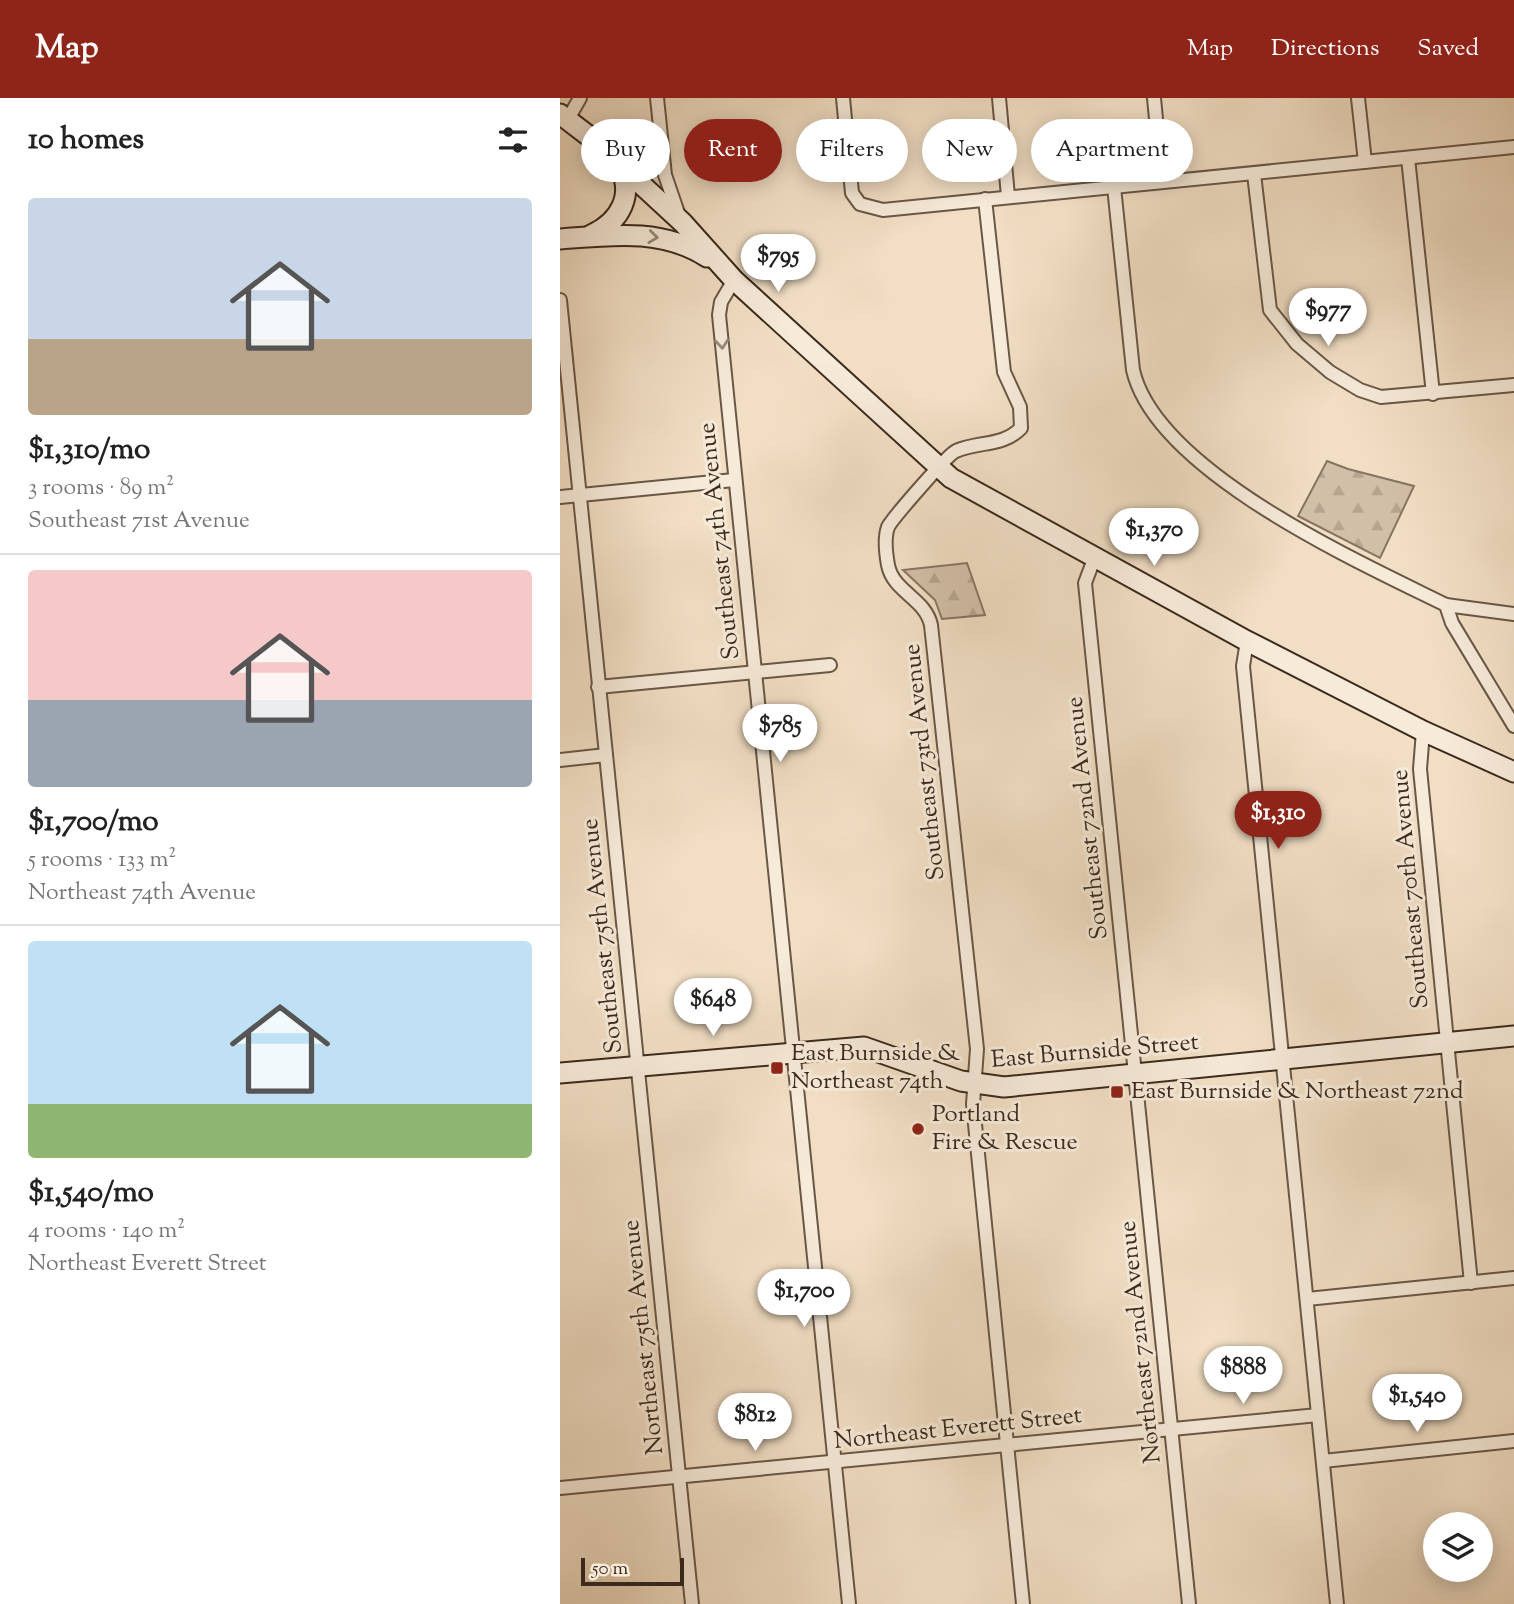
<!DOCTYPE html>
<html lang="en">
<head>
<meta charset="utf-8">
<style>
  body { margin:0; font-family:"Sorts Mill Goudy",serif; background:#f2f2f2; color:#222; height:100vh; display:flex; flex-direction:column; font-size:26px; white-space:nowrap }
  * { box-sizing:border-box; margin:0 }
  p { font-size:23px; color:#767676 }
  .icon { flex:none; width:38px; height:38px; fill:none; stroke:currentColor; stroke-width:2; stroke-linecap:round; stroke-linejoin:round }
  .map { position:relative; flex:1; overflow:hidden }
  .side { display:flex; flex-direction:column; background:#fff; width:560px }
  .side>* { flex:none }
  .banner { position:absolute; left:21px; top:21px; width:665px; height:63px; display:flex; gap:14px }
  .fabs { position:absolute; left:863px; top:1414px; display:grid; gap:14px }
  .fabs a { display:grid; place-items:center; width:70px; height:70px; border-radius:50%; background:#fff; box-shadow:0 4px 18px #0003; font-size:35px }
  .scale { position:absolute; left:21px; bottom:18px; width:103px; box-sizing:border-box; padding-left:7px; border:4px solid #3c2a1c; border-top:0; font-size:19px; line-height:24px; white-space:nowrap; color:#3c2a1c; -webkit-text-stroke:5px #f6ead9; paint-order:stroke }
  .price { position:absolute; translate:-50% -60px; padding:0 16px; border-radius:24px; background:#fff; color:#222; font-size:23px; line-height:46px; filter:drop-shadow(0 2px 4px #0008) }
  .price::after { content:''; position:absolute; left:50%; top:42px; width:21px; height:16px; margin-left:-10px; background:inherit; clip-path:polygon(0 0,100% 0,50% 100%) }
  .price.on { background:#8f2418; color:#fff }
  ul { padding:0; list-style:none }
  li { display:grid; align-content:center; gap:14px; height:371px; padding:0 28px }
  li+li { border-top:2px solid #e0e0e0 }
  li span { display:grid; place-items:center; height:217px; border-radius:7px; color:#555 }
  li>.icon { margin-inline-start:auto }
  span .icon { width:126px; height:126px; fill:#fffc; stroke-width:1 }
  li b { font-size:30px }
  h2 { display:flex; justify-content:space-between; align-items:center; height:84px; padding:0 28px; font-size:30px }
  .pill { padding:0 24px; border-radius:32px; background:#fff; box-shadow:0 4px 18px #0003; font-size:24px; line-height:63px }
  .pill.on { background:#8f2418; color:#fff }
  header { display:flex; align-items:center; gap:42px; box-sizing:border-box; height:98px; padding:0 35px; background:#8f2418; color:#fff }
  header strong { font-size:33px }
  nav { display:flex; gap:38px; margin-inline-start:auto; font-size:24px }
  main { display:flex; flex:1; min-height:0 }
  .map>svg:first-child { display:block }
  .forest { fill:url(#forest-firs); stroke:#877462; stroke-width:2 }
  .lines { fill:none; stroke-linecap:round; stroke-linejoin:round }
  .street-casing { stroke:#695746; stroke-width:16 }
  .secondary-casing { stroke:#3c2a1c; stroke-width:23 }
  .street { stroke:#f6ead9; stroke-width:12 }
  .secondary { stroke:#f6ead9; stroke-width:19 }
  .oneway { stroke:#998a7a }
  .poi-dot { fill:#8f2418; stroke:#f6ead9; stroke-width:2.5 }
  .labels { text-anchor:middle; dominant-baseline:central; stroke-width:6; stroke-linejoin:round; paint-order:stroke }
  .street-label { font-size:24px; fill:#3c2a1c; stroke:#f6ead9 }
  .poi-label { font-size:24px; fill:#3c2a1c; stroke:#f6ead9; text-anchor:start }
</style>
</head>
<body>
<header>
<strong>Map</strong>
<nav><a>Map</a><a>Directions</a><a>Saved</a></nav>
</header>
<main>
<section class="side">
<h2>10 homes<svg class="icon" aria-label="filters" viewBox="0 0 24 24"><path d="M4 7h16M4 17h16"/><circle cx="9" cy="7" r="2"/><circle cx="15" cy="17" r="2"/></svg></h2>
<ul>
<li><span style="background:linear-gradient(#c9d6e8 65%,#b9a48a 0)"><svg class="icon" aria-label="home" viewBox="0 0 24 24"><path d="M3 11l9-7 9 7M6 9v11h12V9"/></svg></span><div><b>$1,310/mo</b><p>3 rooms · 89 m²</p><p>Southeast 71st Avenue</p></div></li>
<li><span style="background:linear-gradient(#f6c9c9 60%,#9aa5b1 0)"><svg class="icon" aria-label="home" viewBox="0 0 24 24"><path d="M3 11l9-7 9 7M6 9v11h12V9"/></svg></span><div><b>$1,700/mo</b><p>5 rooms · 133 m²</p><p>Northeast 74th Avenue</p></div></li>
<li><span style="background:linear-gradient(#bfe0f5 75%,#8fb573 0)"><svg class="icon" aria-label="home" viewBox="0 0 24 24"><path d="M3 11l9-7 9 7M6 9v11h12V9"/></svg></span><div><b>$1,540/mo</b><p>4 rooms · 140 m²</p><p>Northeast Everett Street</p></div></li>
</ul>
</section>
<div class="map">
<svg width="954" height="1506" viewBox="0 0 954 1506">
  <defs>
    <pattern id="forest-firs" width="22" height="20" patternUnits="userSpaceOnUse" patternTransform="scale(1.75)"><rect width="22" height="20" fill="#d2bfa7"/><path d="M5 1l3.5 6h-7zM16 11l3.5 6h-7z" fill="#b5a48f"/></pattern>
  </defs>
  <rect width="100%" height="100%" fill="#f1dec4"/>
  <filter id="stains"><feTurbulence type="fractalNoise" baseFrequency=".00286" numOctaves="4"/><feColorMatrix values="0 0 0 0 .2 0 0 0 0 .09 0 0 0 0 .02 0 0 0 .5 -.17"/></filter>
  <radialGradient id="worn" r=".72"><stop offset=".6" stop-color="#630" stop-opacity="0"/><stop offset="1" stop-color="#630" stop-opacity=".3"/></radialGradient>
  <g class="forest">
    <path d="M767,363L788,371L854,388L820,460L738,418Z"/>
    <path d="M407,465L425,517L382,521L375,502L343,472Z"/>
  </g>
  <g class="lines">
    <defs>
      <g id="street">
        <path d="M97,0L105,77L118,115"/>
        <path d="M283,0L292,95L300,106L323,112L954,49"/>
        <path d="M439,0L448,98"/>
        <path d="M594,0L602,84"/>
        <path d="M798,0L805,64"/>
        <path d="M8,21L20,0"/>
        <path d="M848,60L873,296"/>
        <path d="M694,76L710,212L737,246L770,274L800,292L821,299L954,287"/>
        <path d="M554,89L573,272C596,373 799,464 886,507L892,525L954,628"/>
        <path d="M425,101L444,274L460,309L461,330C443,349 418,343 396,353C388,356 332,421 328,429C324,440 326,456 328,467C333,494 365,500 371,527L417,951L413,1006L463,1506"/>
        <path d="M174,182L161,204L159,217L289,1506"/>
        <path d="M0,202L132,1506"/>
        <path d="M0,399L174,382"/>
        <path d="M534,461L525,485L629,1506"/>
        <path d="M886,507L954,516"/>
        <path d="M687,543L683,568L777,1506"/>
        <path d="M38,589L270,567"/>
        <path d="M863,633L860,671L911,1185"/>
        <path d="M0,662L46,657"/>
        <path d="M747,1201L954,1180"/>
        <path d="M763,1363L954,1343"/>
        <path d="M0,1390L758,1317"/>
      </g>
      <g id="secondary">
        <path d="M0,16L30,39L123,125L174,182L391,380L687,543L863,633L954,674"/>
        <path d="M31,137C60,124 76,96 58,66"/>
        <path d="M0,141C51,137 102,130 147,159"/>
        <path d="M0,975L304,949L401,983L444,989L954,938"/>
      </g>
    </defs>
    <use href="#street" class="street-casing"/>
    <use href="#secondary" class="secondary-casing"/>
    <use href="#street" class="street"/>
    <use href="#secondary" class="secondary"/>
  </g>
  <defs><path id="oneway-chevron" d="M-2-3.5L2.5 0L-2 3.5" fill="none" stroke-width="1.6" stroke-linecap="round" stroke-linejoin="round" transform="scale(1.75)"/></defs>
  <g class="oneway">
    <use href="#oneway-chevron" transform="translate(93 139) rotate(7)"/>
    <use href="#oneway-chevron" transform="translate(162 246) rotate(85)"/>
  </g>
  <g class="poi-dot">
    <rect x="210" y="963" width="14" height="14" rx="3.5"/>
    <rect x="550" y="987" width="14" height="14" rx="3.5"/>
    <circle cx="358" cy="1031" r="7"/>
  </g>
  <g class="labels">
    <g class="street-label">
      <text transform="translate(160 443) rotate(-96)">Southeast 74th Avenue</text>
      <text transform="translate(365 664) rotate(-96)">Southeast 73rd Avenue</text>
      <text transform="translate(528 720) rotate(-96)">Southeast 72nd Avenue</text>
      <text transform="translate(851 791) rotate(-95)">Southeast 70th Avenue</text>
      <text transform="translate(43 838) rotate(-96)">Southeast 75th Avenue</text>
      <text transform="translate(535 954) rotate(-5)">East Burnside Street</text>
      <text transform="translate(84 1239) rotate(-96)">Northeast 75th Avenue</text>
      <text transform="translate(581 1244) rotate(-96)">Northeast 72nd Avenue</text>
      <text transform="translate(398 1331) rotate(-6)">Northeast Everett Street</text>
    </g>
    <g class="poi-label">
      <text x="231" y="956">East Burnside &amp;<tspan x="231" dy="28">Northeast 74th</tspan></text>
      <text x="571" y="994">East Burnside &amp; Northeast 72nd</text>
      <text x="372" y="1017">Portland<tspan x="372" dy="28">Fire &amp; Rescue</tspan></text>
    </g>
  </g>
  <rect width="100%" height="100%" filter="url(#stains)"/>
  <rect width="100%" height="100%" fill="url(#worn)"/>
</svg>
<div class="fabs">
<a><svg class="icon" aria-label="layers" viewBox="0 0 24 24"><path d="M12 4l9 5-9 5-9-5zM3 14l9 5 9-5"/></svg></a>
</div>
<div class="scale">50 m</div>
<b class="price" style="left:218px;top:196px">$795</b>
<b class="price" style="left:768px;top:250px">$977</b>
<b class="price" style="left:594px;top:470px">$1,370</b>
<b class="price" style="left:220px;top:666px">$785</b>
<b class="price on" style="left:718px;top:753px">$1,310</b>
<b class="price" style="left:153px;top:940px">$648</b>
<b class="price" style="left:244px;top:1231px">$1,700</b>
<b class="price" style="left:683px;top:1308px">$888</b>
<b class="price" style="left:857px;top:1336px">$1,540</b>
<b class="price" style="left:195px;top:1355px">$812</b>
<div class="banner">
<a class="pill">Buy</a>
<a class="pill on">Rent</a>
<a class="pill">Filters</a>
<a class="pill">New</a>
<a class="pill">Apartment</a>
</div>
</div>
</main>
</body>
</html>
